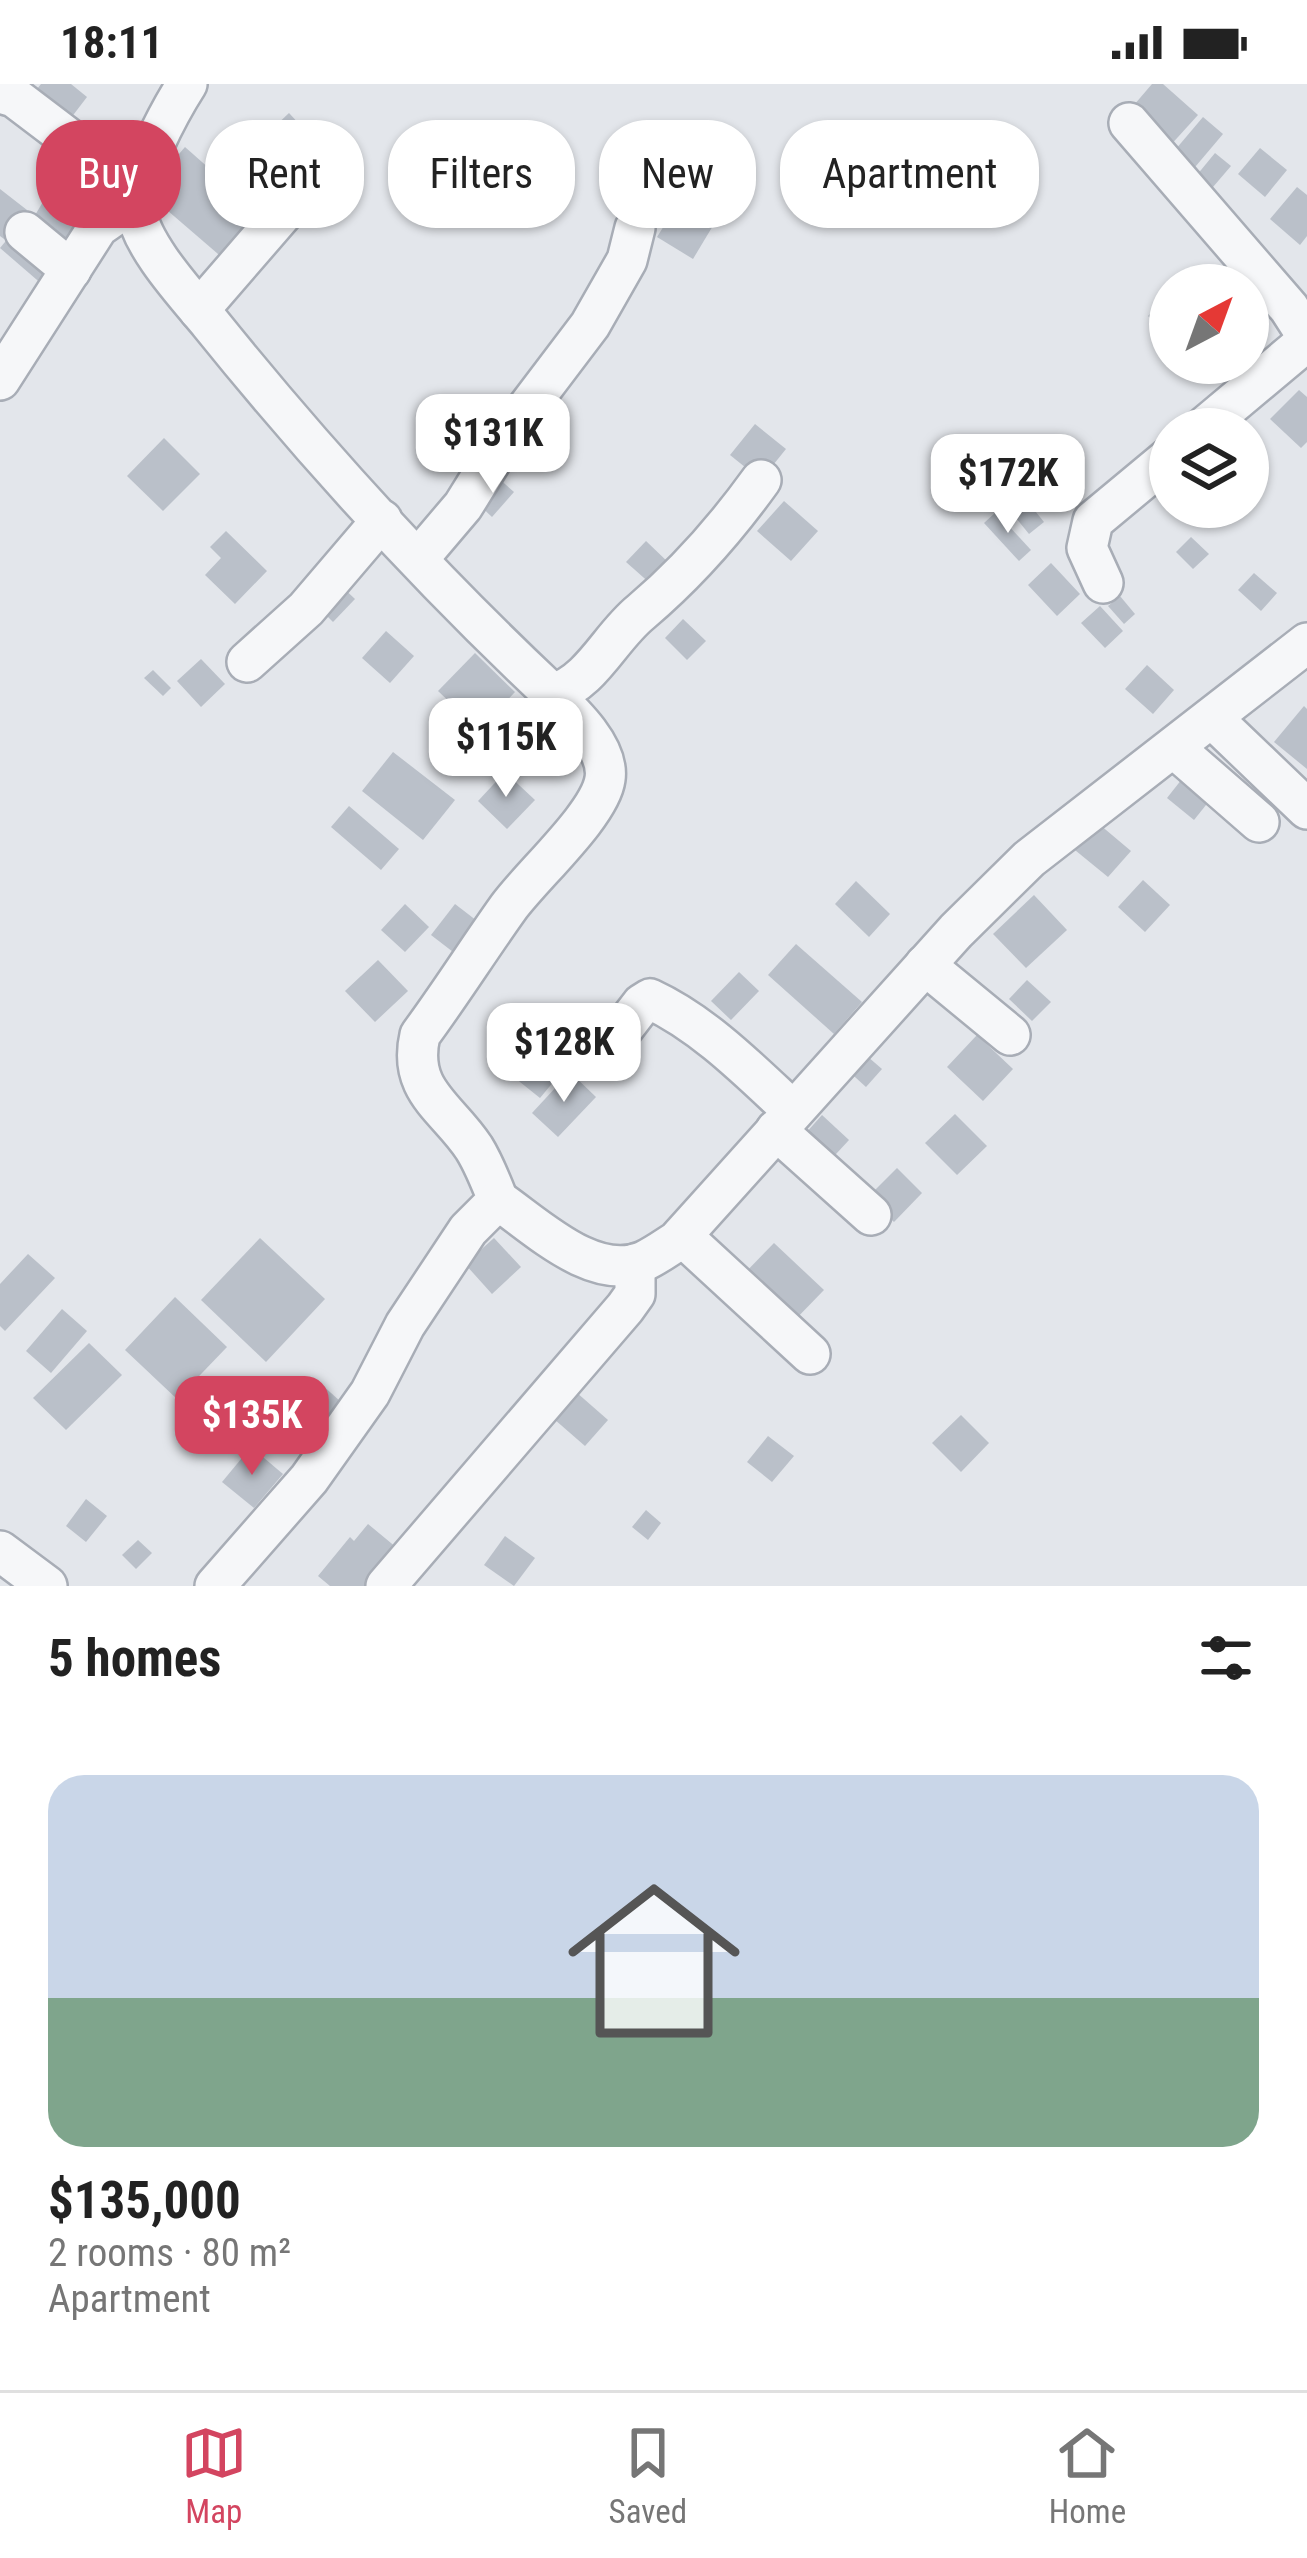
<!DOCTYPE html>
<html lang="en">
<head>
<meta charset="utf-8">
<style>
  body { margin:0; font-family:"Roboto Condensed",sans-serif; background:#f2f2f2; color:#222; height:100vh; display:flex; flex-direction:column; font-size:45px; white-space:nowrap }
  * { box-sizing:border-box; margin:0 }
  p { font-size:39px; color:#767676 }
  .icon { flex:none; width:66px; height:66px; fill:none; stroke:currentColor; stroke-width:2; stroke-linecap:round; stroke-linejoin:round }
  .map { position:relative; height:1502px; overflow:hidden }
  .sheet { display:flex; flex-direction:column; background:#fff; flex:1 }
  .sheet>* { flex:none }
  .hud { position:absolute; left:36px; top:36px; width:1236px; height:108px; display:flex; gap:24px }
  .needle { width:78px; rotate:41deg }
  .fabs { position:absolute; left:1149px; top:180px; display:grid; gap:24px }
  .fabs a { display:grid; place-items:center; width:120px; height:120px; border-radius:50%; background:#fff; box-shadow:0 3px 9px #0004; font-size:60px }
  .price { position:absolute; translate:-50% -102px; padding:0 27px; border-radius:24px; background:#fff; color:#222; font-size:39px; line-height:78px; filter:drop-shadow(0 3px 6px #0008) }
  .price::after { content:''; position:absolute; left:50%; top:72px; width:36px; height:27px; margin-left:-18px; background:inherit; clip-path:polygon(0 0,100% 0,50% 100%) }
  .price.on { background:#d34560; color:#fff }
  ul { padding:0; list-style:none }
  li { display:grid; align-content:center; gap:24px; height:636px; padding:0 48px }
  li span { display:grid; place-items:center; height:372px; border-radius:36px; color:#555 }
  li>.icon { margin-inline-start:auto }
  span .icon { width:216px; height:216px; fill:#fffc; stroke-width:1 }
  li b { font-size:51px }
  h2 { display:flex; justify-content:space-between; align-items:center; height:144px; padding:0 48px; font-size:51px }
  .chip { padding:0 42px; border-radius:48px; background:#fff; box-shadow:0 3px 9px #0004; font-size:42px; line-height:108px }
  .chip.on { background:#d34560; color:#fff }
  .status { display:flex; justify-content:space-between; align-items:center; height:84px; padding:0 60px; background:#fff; direction:ltr }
  .status svg { height:33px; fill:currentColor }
  .menu { display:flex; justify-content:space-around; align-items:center; height:168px; border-top:3px solid #e0e0e0; background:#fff; font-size:33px; color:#767676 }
  .menu a { display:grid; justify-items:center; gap:6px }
  .menu .on { color:#d34560 }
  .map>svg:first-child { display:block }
  .building { fill:#bac0c9 }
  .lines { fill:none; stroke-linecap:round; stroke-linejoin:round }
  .minor-casing { stroke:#a8adb6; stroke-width:44 }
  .minor { stroke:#f6f7f9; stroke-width:39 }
</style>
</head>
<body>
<div class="status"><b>18:11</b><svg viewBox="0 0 49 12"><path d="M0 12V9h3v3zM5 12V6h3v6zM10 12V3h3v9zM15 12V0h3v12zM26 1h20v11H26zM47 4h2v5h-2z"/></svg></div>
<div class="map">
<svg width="1307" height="1502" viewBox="0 0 1307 1502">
  <rect width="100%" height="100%" fill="#e3e6eb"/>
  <g class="building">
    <path d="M41,0H71L87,13L64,43L29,15Z"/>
    <path d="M1152,0H1163L1198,31L1168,64L1128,28Z"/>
    <path d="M289,29L313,55L293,73L269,48Z"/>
    <path d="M1203,33L1223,50L1190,89L1170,72Z"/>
    <path d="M185,63L263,132L225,176L146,108Z"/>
    <path d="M1260,64L1287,86L1265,113L1238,90Z"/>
    <path d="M1215,69L1231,82L1207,110L1192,97Z"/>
    <path d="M60,89L99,113L69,162L31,138Z"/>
    <path d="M1297,103L1307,111V152L1300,161L1270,135Z"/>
    <path d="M0,105L27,126L4,155L0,152Z"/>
    <path d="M679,118L714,140L693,175L657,153Z"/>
    <path d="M10,152L58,186L44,202L0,164Z"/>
    <path d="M1170,210V253L1148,232Z"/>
    <path d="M1299,306L1307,313V358L1301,364L1270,335Z"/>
    <path d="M755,340L786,365L761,396L730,371Z"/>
    <path d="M164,354L200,390L163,427L127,392Z"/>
    <path d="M495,391L514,408L492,433L473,415Z"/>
    <path d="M1006,391L1044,438L1029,450L991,403Z"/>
    <path d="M784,417L818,447L791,477L757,447Z"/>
    <path d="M996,428L1031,466L1019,477L984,439Z"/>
    <path d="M226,447L267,487L235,520L205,491L221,474L210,463Z"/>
    <path d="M1191,453L1209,470L1193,485L1176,468Z"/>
    <path d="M646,457L671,481L652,501L626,478Z"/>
    <path d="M1051,479L1080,510L1057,532L1028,501Z"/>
    <path d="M1254,489L1277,509L1261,527L1238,506Z"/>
    <path d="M339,500L355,515L333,538L317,522Z"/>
    <path d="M1120,512L1135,530L1124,540L1108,522Z"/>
    <path d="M1100,522L1123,547L1105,564L1081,539Z"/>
    <path d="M683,535L706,557L687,576L665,554Z"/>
    <path d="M386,547L414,572L390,599L362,574Z"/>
    <path d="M475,569L515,608L479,646L438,607Z"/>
    <path d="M201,575L225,600L201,623L177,597Z"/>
    <path d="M1147,581L1174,606L1153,630L1125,605Z"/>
    <path d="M153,586L171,604L163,612L144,594Z"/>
    <path d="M1304,622L1307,625V685L1274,658Z"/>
    <path d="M393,668L455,716L423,756L362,707Z"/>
    <path d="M505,688L535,716L507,745L478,717Z"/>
    <path d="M1182,695L1210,716L1194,736L1167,714Z"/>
    <path d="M349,722L399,765L381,786L331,743Z"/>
    <path d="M1093,735L1131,767L1108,793L1070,762Z"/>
    <path d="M1143,796L1170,821L1145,848L1118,823Z"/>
    <path d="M856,797L890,830L869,853L835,820Z"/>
    <path d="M1034,811L1067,846L1026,884L993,850Z"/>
    <path d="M405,820L429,843L405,868L381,846Z"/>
    <path d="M455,820L481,840L457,871L431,851Z"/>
    <path d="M796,860L862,918L834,950L768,891Z"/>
    <path d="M378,876L408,907L375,938L345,907Z"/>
    <path d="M739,888L759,907L731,936L711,917Z"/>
    <path d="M1027,896L1051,918L1032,937L1009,915Z"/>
    <path d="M562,939L604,979L589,995L547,955Z"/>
    <path d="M977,951L1013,985L983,1017L947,983Z"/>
    <path d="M534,961L564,985L540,1014L510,990Z"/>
    <path d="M860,966L882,985L866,1003L845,984Z"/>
    <path d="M570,988L596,1013L558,1053L532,1029Z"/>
    <path d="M955,1030L987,1062L957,1091L925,1059Z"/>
    <path d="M822,1031L849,1056L824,1083L797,1059Z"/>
    <path d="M897,1084L922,1109L894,1138L868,1113Z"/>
    <path d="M260,1154L325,1215L266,1278L201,1216Z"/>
    <path d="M494,1154L521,1183L492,1210L465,1180Z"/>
    <path d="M774,1159L824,1206L791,1240L741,1193Z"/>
    <path d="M28,1170L55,1194L5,1247L0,1242V1200Z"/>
    <path d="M175,1213L227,1263L177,1315L125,1266Z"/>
    <path d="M62,1225L87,1247L51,1289L26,1267Z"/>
    <path d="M89,1259L122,1291L66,1346L33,1314Z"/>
    <path d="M320,1299L341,1318L318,1344L297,1326Z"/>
    <path d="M576,1308L608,1336L585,1362L554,1335Z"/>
    <path d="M961,1331L989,1359L961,1388L932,1359Z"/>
    <path d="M768,1352L794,1372L772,1398L747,1378Z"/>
    <path d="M251,1363L283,1390L254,1424L222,1398Z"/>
    <path d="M86,1415L107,1432L86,1458L66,1442Z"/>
    <path d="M646,1426L661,1439L648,1456L632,1443Z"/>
    <path d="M368,1440L397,1464L366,1502H330L318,1492L350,1453L354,1457Z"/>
    <path d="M505,1452L535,1474L514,1502L484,1481Z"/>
    <path d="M138,1456L152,1469L136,1485L122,1471Z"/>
  </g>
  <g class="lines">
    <defs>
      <g id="minor">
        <path d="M187,0C171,25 132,96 136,125C140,161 187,211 210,239C314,368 427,492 548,606C569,626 610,663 605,695C600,731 532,791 508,824C478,866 451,909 420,951C407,1007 447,1023 474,1064C484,1080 491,1098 498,1116L468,1146L405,1241L370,1309L309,1395L215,1502"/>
        <path d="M0,9L14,13L72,57L142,98"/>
        <path d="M1129,39L1289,224L1307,252"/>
        <path d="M25,148L71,186"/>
        <path d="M199,226L302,107L297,85"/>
        <path d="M0,296L98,143L138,115"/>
        <path d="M1202,345L1307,257"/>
        <path d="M418,475L463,422L509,348L590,241L627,176L635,144"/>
        <path d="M1103,499L1087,464L1093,437L1170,373"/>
        <path d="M247,578L306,525L382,436"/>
        <path d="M553,610C593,597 609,554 641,528C687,489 725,446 761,396"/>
        <path d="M1213,635L1307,725"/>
        <path d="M1174,664L1259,738"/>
        <path d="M925,881L1010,951"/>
        <path d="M605,968L642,920L650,915C704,940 750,987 793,1027"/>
        <path d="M776,1046L871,1131"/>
        <path d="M498,1116C536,1142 594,1199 644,1177C655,1172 666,1164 677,1157L956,847L1029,775L1307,559"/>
        <path d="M682,1152L810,1270"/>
        <path d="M0,1467L47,1502"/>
        <path d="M386,1502L625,1224L635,1210V1180"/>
      </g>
    </defs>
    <use href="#minor" class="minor-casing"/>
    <use href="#minor" class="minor"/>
  </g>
</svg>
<div class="fabs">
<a><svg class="needle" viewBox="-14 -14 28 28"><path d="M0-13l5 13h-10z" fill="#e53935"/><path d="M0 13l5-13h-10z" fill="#767676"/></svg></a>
<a><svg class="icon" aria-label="layers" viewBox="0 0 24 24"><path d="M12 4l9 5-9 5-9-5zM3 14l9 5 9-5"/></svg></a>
</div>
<b class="price" style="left:493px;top:412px">$131K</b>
<b class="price" style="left:1008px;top:452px">$172K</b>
<b class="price" style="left:506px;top:716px">$115K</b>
<b class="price" style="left:564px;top:1021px">$128K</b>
<b class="price on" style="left:252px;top:1394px">$135K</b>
<div class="hud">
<a class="chip on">Buy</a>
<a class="chip">Rent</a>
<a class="chip">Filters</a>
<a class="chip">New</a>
<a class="chip">Apartment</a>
</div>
</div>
<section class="sheet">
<h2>5 homes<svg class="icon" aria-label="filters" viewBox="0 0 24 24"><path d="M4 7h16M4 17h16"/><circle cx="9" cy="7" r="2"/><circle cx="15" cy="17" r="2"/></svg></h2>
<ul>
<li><span style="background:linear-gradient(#c9d6e8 60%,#7fa58c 0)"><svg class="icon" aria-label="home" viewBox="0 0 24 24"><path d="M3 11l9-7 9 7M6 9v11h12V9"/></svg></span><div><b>$135,000</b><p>2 rooms · 80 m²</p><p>Apartment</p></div></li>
</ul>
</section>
<nav class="menu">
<a class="on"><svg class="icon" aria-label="map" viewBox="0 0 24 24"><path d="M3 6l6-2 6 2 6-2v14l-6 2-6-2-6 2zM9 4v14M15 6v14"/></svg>Map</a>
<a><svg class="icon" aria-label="saved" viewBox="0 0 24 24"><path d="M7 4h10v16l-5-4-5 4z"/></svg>Saved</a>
<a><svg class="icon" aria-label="home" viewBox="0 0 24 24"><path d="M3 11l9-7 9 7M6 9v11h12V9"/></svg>Home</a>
</nav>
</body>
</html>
